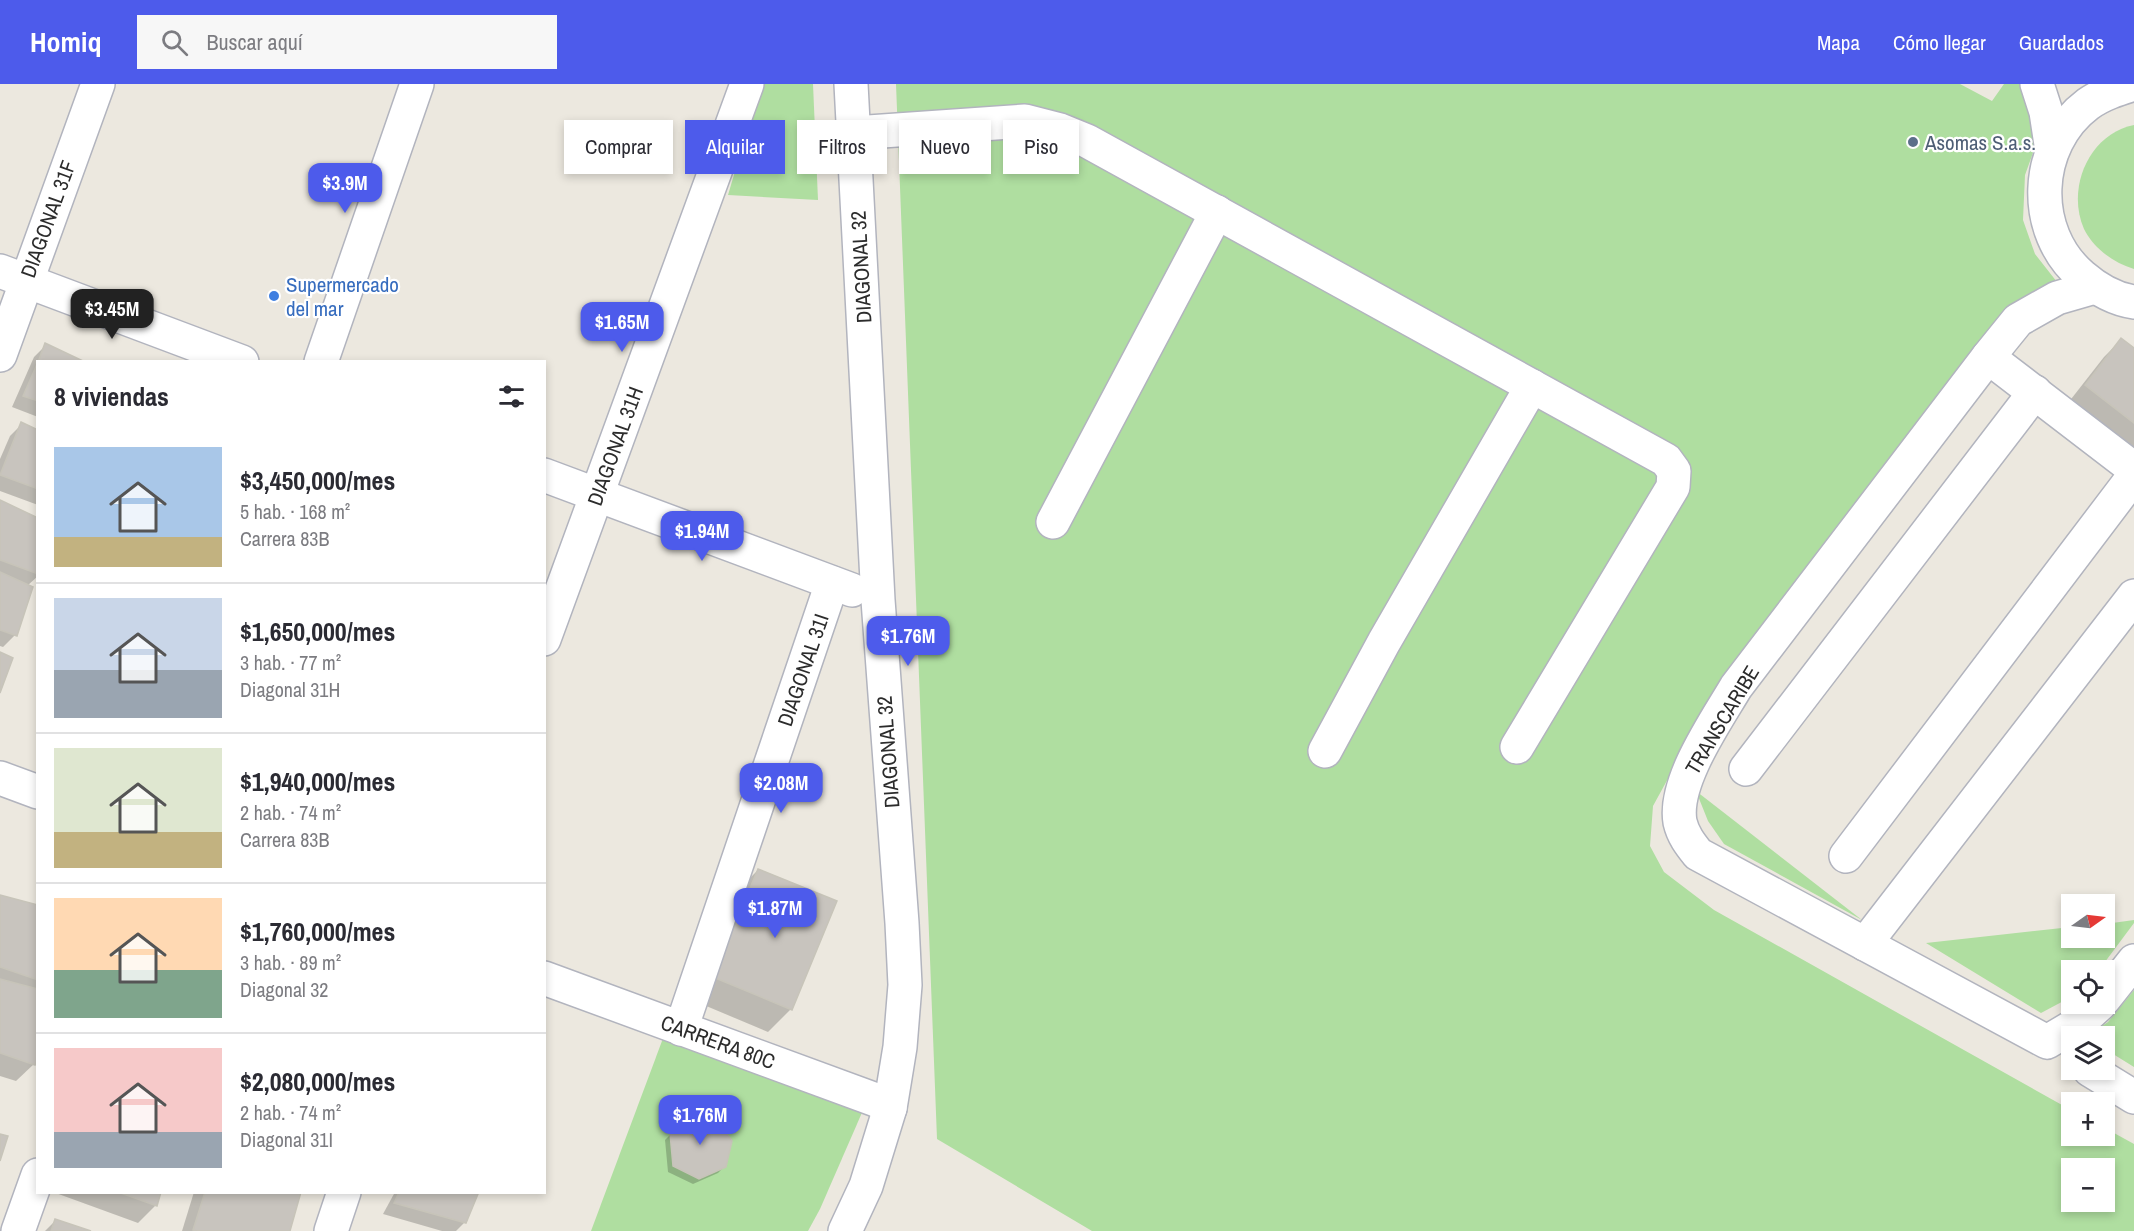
<!DOCTYPE html>
<html lang="es">
<head>
<meta charset="utf-8">
<style>
  body { margin:0; font-family:"Archivo Narrow",sans-serif; background:#f7f7f7; color:#2b2b33; height:100vh; display:flex; flex-direction:column; font-size:22px; white-space:nowrap }
  * { box-sizing:border-box; margin:0 }
  p { font-size:20px; color:#7c7c81 }
  .icon { flex:none; width:33px; height:33px; fill:none; stroke:currentColor; stroke-width:2; stroke-linecap:round; stroke-linejoin:round }
  .map { position:relative; flex:1; overflow:hidden }
  .side { position:absolute; left:36px; top:276px; width:510px; height:834px; display:flex; flex-direction:column; background:#fff; border-radius:0px; box-shadow:0 3px 9px #0003 }
  .side>* { flex:none }
  .top-card { position:absolute; left:564px; top:36px; width:570px; height:54px; display:flex; gap:12px }
  .needle { width:39px; rotate:76deg }
  .tools { position:absolute; left:2061px; top:810px; display:grid; gap:12px }
  .tools a { display:grid; place-items:center; width:54px; height:54px; border-radius:0px; background:#fff; box-shadow:0 3px 9px #0003; font-size:30px }
  .price { position:absolute; translate:-50% -51px; padding:0 14px; border-radius:12px; background:#4d5beb; color:#fff; font-size:20px; line-height:39px; filter:drop-shadow(0 2px 3px #0008) }
  .price::after { content:''; position:absolute; left:50%; top:36px; width:18px; height:14px; margin-left:-9px; background:inherit; clip-path:polygon(0 0,100% 0,50% 100%) }
  .price.active { background:#222; color:#fff }
  ul { padding:0; list-style:none }
  li { display:flex; align-items:center; gap:18px; height:150px; padding:0 18px }
  li+li { border-top:2px solid #e1e1e2 }
  li span { display:grid; place-items:center; flex:none; width:168px; height:120px; border-radius:0px; color:#555 }
  li>.icon { margin-inline-start:auto }
  span .icon { width:72px; height:72px; fill:#fffc; stroke-width:1 }
  li b { font-size:26px }
  h2 { display:flex; justify-content:space-between; align-items:center; height:72px; padding:0 18px; font-size:26px }
  .pill { padding:0 21px; border-radius:0px; background:#fff; box-shadow:0 3px 9px #0003; font-size:21px; line-height:54px }
  .pill.active { background:#4d5beb; color:#fff }
  header { display:flex; align-items:center; gap:36px; box-sizing:border-box; height:84px; padding:0 30px; background:#4d5beb; color:#fff }
  header strong { font-size:28px }
  nav { display:flex; gap:33px; margin-inline-start:auto; font-size:21px }
  .search { width:420px; height:54px; background:#f7f7f7; display:flex; align-items:center; gap:15px; box-sizing:border-box; padding:0 21px; border-radius:0px; color:#7c7c81; font-size:22px }
  .map>svg:first-child { display:block }
  .green { fill:#afdea0; fill-rule:evenodd }
  .shadow { fill:#0003 }
  .building { fill:#c8c4be; stroke:#c7c4b9; stroke-width:1.5 }
  .lines { fill:none; stroke-linecap:round; stroke-linejoin:round }
  .minor-casing { stroke:#b2b4be; stroke-width:36 }
  .minor { stroke:#fff; stroke-width:33 }
  .service-dot { fill:#5c6f8a; stroke:#fff; stroke-width:2 }
  .shop-dot { fill:#3f7fe0; stroke:#fff; stroke-width:2 }
  .labels { text-anchor:middle; dominant-baseline:central; stroke-width:4.5; stroke-linejoin:round; paint-order:stroke }
  .service-label { font-size:21px; fill:#4e5e75; stroke:#fff; text-anchor:start }
  .street-label { font-size:21px; fill:#2c2c2c; stroke:#fff }
  .shop-label { font-size:21px; fill:#366cbe; stroke:#fff; text-anchor:start }
</style>
</head>
<body>
<header>
<strong>Homiq</strong>
<div class="search"><svg class="icon" aria-label="search" viewBox="0 0 24 24"><circle cx="10" cy="10" r="6"/><path d="M15 15l6 6"/></svg>Buscar aquí</div>
<nav><a>Mapa</a><a>Cómo llegar</a><a>Guardados</a></nav>
</header>
<div class="map">
<svg width="2134" height="1147" viewBox="0 0 2134 1147">
  <rect width="100%" height="100%" fill="#ece8df"/>
  <g class="green">
    <path d="M761,0H813L818,116L728,111Z"/>
    <path d="M896,0H1960L1992,17L2004,0H2021L2027,11L2038,55L2025,91L2023,136L2035,170L2057,198L1972,266L1728,585L1653,722L1650,762L1664,788L1714,826L2071,1026L2072,1052H2104L2105,1044L2134,1060V1147H1092L937,1055ZM2072,1084H2104V1118H2072Z"/>
    <path d="M2134,41V185C2114,179 2094,165 2084,145C2066,104 2089,50 2134,41Z"/>
    <path d="M1696,707L1862,836L1724,760L1708,737Z"/>
    <path d="M2134,836V839L2099,886H2072L2071,913L2041,929L1926,859L2071,843L2072,854H2104L2105,840Z"/>
    <path d="M2134,906V983L2105,965L2104,952H2087L2108,938Z"/>
    <path d="M665,949L864,1024L820,1125L808,1147H591Z"/>
  </g>
  <g class="shadow">
    <path d="M2121,256L2134,266V370L2068,319L2104,273Z"/>
    <path d="M46,261L81,278H38V333L12,323L34,273Z"/>
    <path d="M22,340L38,347V421L0,407V375L10,352Z"/>
    <path d="M0,418L38,435V492L27,502L15,551L3,563L0,562Z"/>
    <path d="M758,786L791,925L768,948L692,916L735,809Z"/>
    <path d="M0,813L38,822V968L34,980L16,997L0,992Z"/>
    <path d="M671,1050L724,1083L718,1089L693,1100L668,1088L665,1056Z"/>
    <path d="M53,1108H160L156,1121L138,1139Z"/>
    <path d="M194,1108H300L288,1147H182Z"/>
    <path d="M395,1108H472L465,1138L456,1147H442L383,1130Z"/>
    <path d="M55,1137L86,1147H45Z"/>
  </g>
  <g class="building">
    <path d="M2121,254L2134,264V339L2085,301Z"/>
    <path d="M45,259L85,278H38Z"/>
    <path d="M38,278V317L23,312Z"/>
    <path d="M21,338L38,346V405L0,391Z"/>
    <path d="M0,416L38,434V490L0,476Z"/>
    <path d="M0,488L33,503L17,552L0,546Z"/>
    <path d="M0,568L13,574L0,609Z"/>
    <path d="M758,785L837,817L792,926L713,893Z"/>
    <path d="M0,811L38,821V896L0,883Z"/>
    <path d="M0,895L38,905V973L35,981L0,969Z"/>
    <path d="M691,1029L717,1036L732,1057L726,1083L699,1095L673,1082L670,1049Z"/>
    <path d="M0,1050L8,1052L0,1077Z"/>
    <path d="M118,1108H161L157,1122Z"/>
    <path d="M205,1108H301L290,1147H197L193,1146Z"/>
    <path d="M399,1108H476L478,1110L466,1139L394,1119Z"/>
    <path d="M55,1135L91,1147H51Z"/>
  </g>
  <g class="lines">
    <defs>
      <g id="minor">
        <path d="M2037,0L2046,28L2052,67"/>
        <path d="M2134,0C2118,5 2102,10 2088,20C2033,61 2030,148 2082,192C2097,205 2114,215 2134,218"/>
        <path d="M854,49L1025,37L1060,46L1087,57L1666,376L1674,387L1673,403L1517,663"/>
        <path d="M0,187L242,278"/>
        <path d="M2095,203L2057,214L2018,236L1988,273L1736,603C1716,637 1673,698 1680,738C1683,751 1690,760 1698,770L2047,958L2079,939L2100,920"/>
        <path d="M0,271L98,0"/>
        <path d="M1988,273L2134,385"/>
        <path d="M321,278L417,0"/>
        <path d="M544,391L852,506"/>
        <path d="M1053,438L1217,128"/>
        <path d="M544,555L747,0"/>
        <path d="M1325,667L1384,558L1532,302"/>
        <path d="M1746,685L2035,308"/>
        <path d="M0,694L38,708"/>
        <path d="M1846,772L2134,392"/>
        <path d="M1865,860L2134,512"/>
        <path d="M544,894L876,1016L890,1024"/>
        <path d="M2104,915L2134,877"/>
        <path d="M681,945L832,499"/>
        <path d="M2090,986L2134,1013"/>
        <path d="M18,1147L38,1091"/>
        <path d="M331,1147L344,1108"/>
        <path d="M845,1147L866,1102L890,1024L900,963L905,901L902,839L878,516L851,0"/>
      </g>
    </defs>
    <use href="#minor" class="minor-casing"/>
    <use href="#minor" class="minor"/>
  </g>
  <circle class="service-dot" cx="1913" cy="58" r="6"/>
  <circle class="shop-dot" cx="274" cy="212" r="6"/>
  <g class="labels">
    <g class="service-label">
      <text x="1925" y="58">Asomas S.a.s.</text>
    </g>
    <g class="street-label">
      <text transform="translate(48 135) rotate(-70)">DIAGONAL 31F</text>
      <text transform="translate(861 183) rotate(-93)">DIAGONAL 32</text>
      <text transform="translate(615 362) rotate(-70)">DIAGONAL 31H</text>
      <text transform="translate(803 586) rotate(-71)">DIAGONAL 31I</text>
      <text transform="translate(1722 636) rotate(-59)">TRANSCARIBE</text>
      <text transform="translate(888 668) rotate(-94)">DIAGONAL 32</text>
      <text transform="translate(718 958) rotate(20)">CARRERA 80C</text>
    </g>
    <g class="shop-label">
      <text x="286" y="200">Supermercado<tspan x="286" dy="24">del mar</tspan></text>
    </g>
  </g>
</svg>
<div class="tools">
<a><svg class="needle" viewBox="-14 -14 28 28"><path d="M0-13l5 13h-10z" fill="#e53935"/><path d="M0 13l5-13h-10z" fill="#7c7c81"/></svg></a>
<a><svg class="icon" aria-label="locate" viewBox="0 0 24 24"><circle cx="12" cy="12" r="6"/><path d="M12 2v4M12 18v4M2 12h4M18 12h4"/></svg></a>
<a><svg class="icon" aria-label="layers" viewBox="0 0 24 24"><path d="M12 4l9 5-9 5-9-5zM3 14l9 5 9-5"/></svg></a>
<a>+</a>
<a>−</a>
</div>
<b class="price" style="left:345px;top:130px">$3.9M</b>
<b class="price active" style="left:112px;top:256px">$3.45M</b>
<b class="price" style="left:622px;top:269px">$1.65M</b>
<b class="price" style="left:702px;top:478px">$1.94M</b>
<b class="price" style="left:908px;top:583px">$1.76M</b>
<b class="price" style="left:781px;top:730px">$2.08M</b>
<b class="price" style="left:775px;top:855px">$1.87M</b>
<b class="price" style="left:700px;top:1062px">$1.76M</b>
<div class="top-card">
<a class="pill">Comprar</a>
<a class="pill active">Alquilar</a>
<a class="pill">Filtros</a>
<a class="pill">Nuevo</a>
<a class="pill">Piso</a>
</div>
<section class="side">
<h2>8 viviendas<svg class="icon" aria-label="filters" viewBox="0 0 24 24"><path d="M4 7h16M4 17h16"/><circle cx="9" cy="7" r="2"/><circle cx="15" cy="17" r="2"/></svg></h2>
<ul>
<li><span style="background:linear-gradient(#a9c7e8 75%,#c2b280 0)"><svg class="icon" aria-label="home" viewBox="0 0 24 24"><path d="M3 11l9-7 9 7M6 9v11h12V9"/></svg></span><div><b>$3,450,000/mes</b><p>5 hab. · 168 m²</p><p>Carrera 83B</p></div></li>
<li><span style="background:linear-gradient(#c9d6e8 60%,#9aa5b1 0)"><svg class="icon" aria-label="home" viewBox="0 0 24 24"><path d="M3 11l9-7 9 7M6 9v11h12V9"/></svg></span><div><b>$1,650,000/mes</b><p>3 hab. · 77 m²</p><p>Diagonal 31H</p></div></li>
<li><span style="background:linear-gradient(#dfe7d0 70%,#c2b280 0)"><svg class="icon" aria-label="home" viewBox="0 0 24 24"><path d="M3 11l9-7 9 7M6 9v11h12V9"/></svg></span><div><b>$1,940,000/mes</b><p>2 hab. · 74 m²</p><p>Carrera 83B</p></div></li>
<li><span style="background:linear-gradient(#ffd9b3 60%,#7fa58c 0)"><svg class="icon" aria-label="home" viewBox="0 0 24 24"><path d="M3 11l9-7 9 7M6 9v11h12V9"/></svg></span><div><b>$1,760,000/mes</b><p>3 hab. · 89 m²</p><p>Diagonal 32</p></div></li>
<li><span style="background:linear-gradient(#f6c9c9 70%,#9aa5b1 0)"><svg class="icon" aria-label="home" viewBox="0 0 24 24"><path d="M3 11l9-7 9 7M6 9v11h12V9"/></svg></span><div><b>$2,080,000/mes</b><p>2 hab. · 74 m²</p><p>Diagonal 31I</p></div></li>
</ul>
</section>
</div>
</body>
</html>
